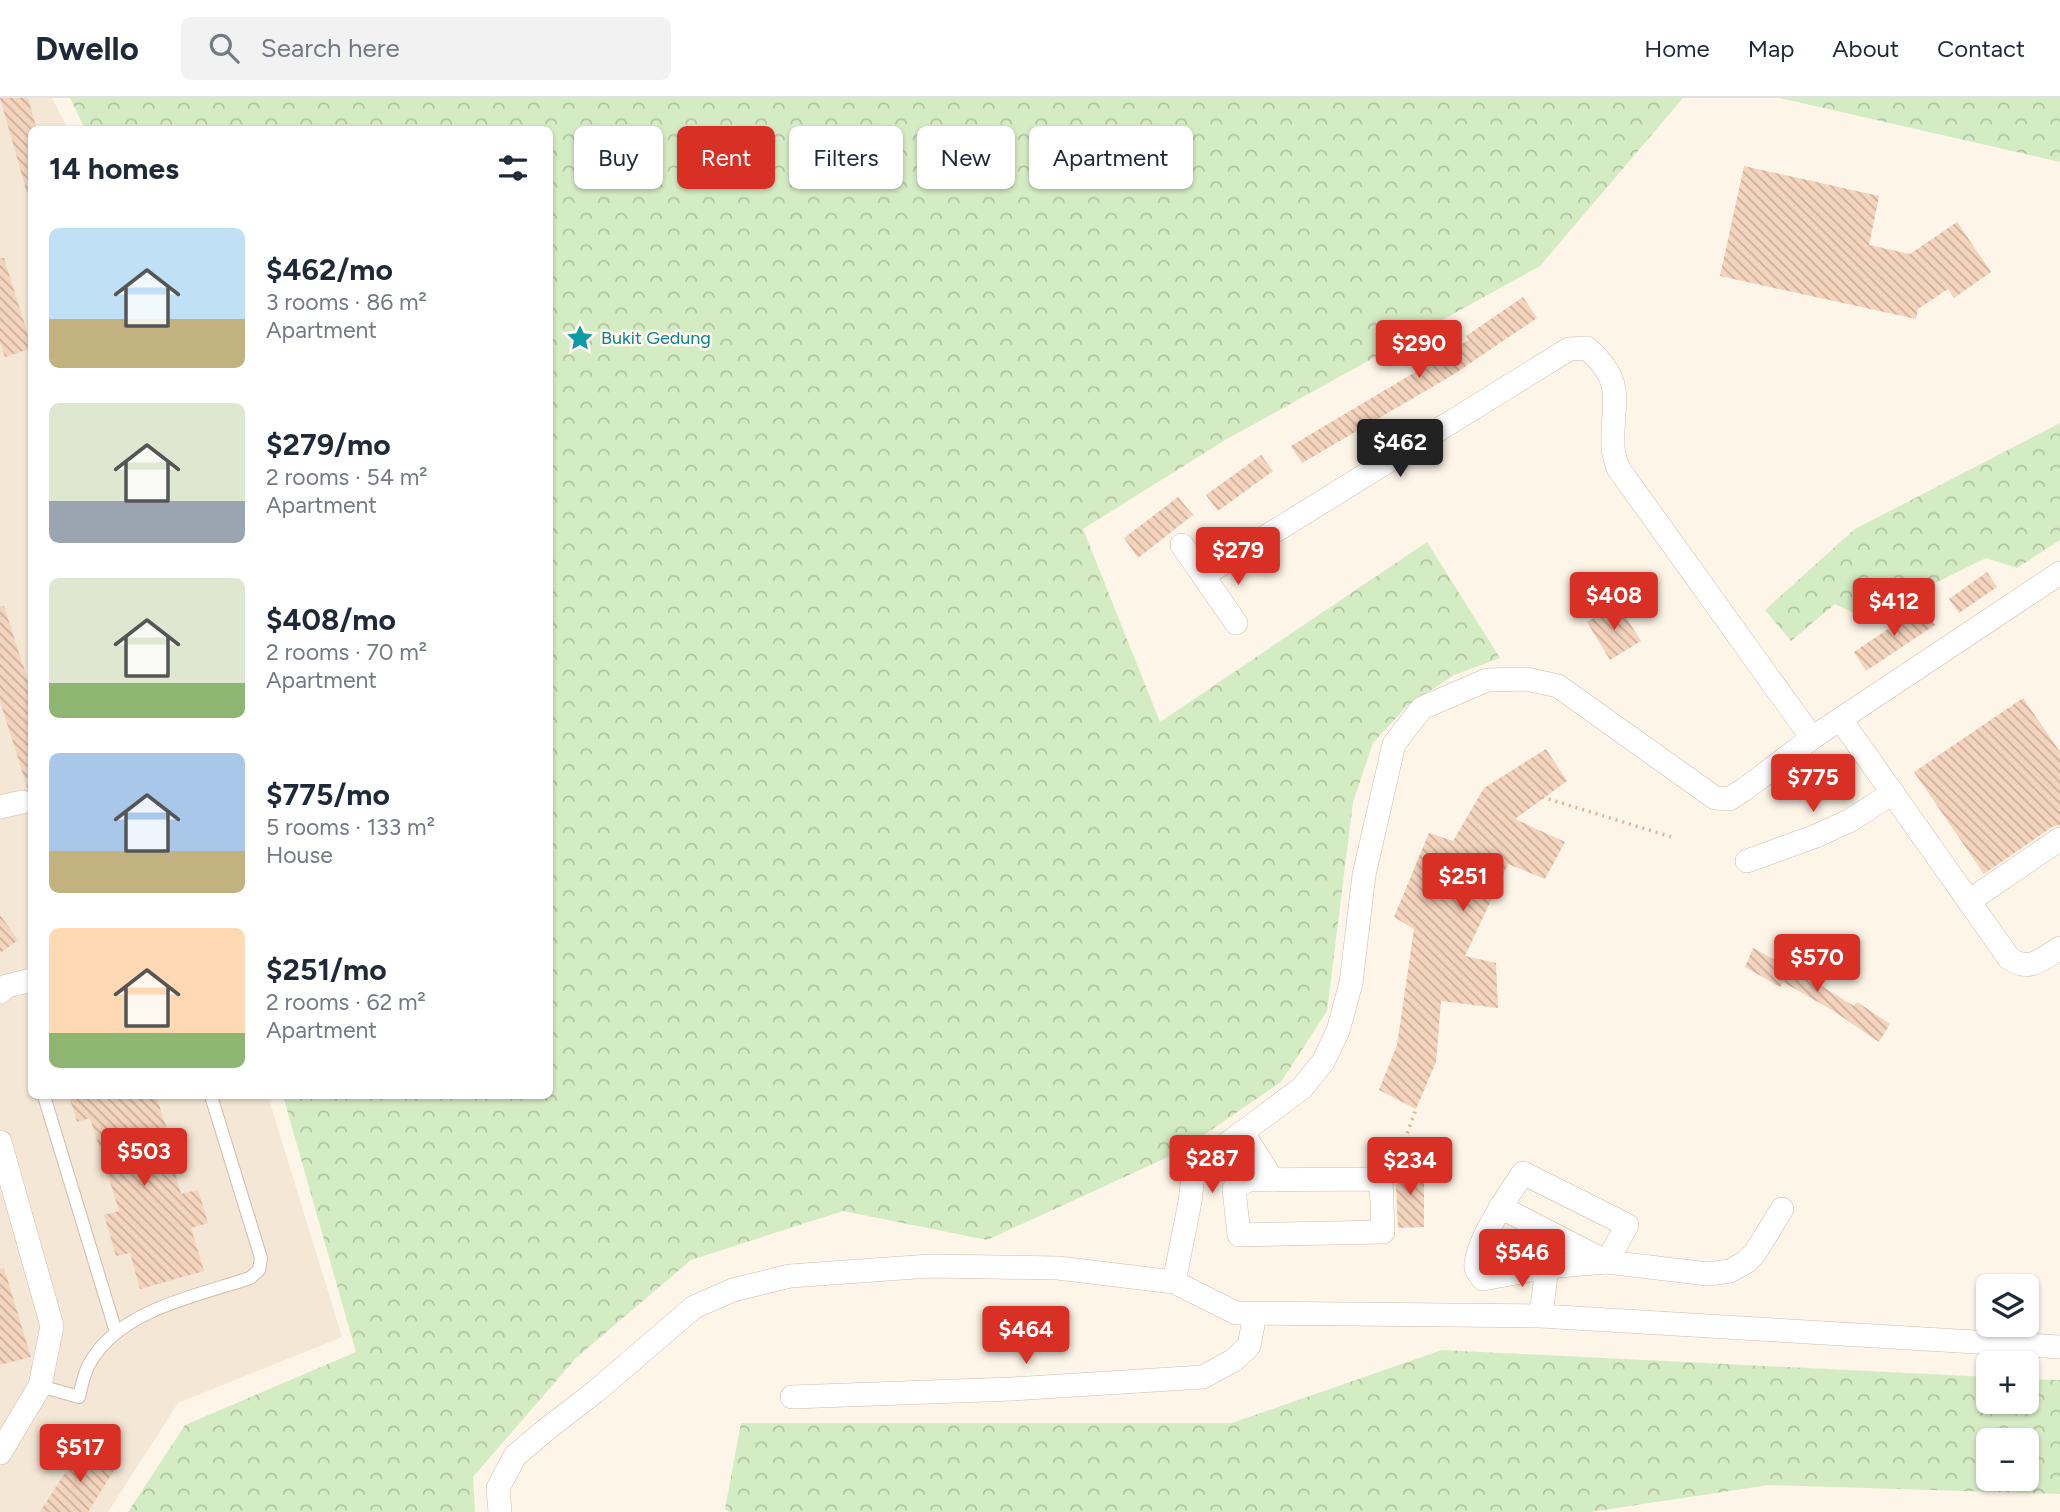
<!DOCTYPE html>
<html lang="en">
<head>
<meta charset="utf-8">
<style>
  body { margin:0; font-family:Figtree,sans-serif; background:#f2f2f3; color:#1f2937; height:100vh; display:flex; flex-direction:column; font-size:26px; white-space:nowrap }
  * { box-sizing:border-box; margin:0 }
  p { font-size:23px; color:#747a83 }
  .icon { flex:none; width:38px; height:38px; fill:none; stroke:currentColor; stroke-width:2; stroke-linecap:round; stroke-linejoin:round }
  .map { position:relative; flex:1; overflow:hidden }
  .drawer { position:absolute; left:28px; top:28px; width:525px; height:973px; display:flex; flex-direction:column; background:#fff; border-radius:10px; box-shadow:0 2px 5px #0004 }
  .drawer>* { flex:none }
  .top-card { position:absolute; left:574px; top:28px; width:665px; height:63px; display:flex; gap:14px }
  .buttons { position:absolute; left:1976px; top:1176px; display:grid; gap:14px }
  .buttons a { display:grid; place-items:center; width:63px; height:63px; border-radius:10px; background:#fff; box-shadow:0 2px 5px #0004; font-size:35px }
  .price { position:absolute; translate:-50% -60px; padding:0 16px; border-radius:7px; background:#d93025; color:#fff; font-size:23px; line-height:46px; filter:drop-shadow(0 2px 4px #0008) }
  .price::after { content:''; position:absolute; left:50%; top:42px; width:21px; height:16px; margin-left:-10px; background:inherit; clip-path:polygon(0 0,100% 0,50% 100%) }
  .price.selected { background:#222; color:#fff }
  ul { padding:0; list-style:none }
  li { display:flex; align-items:center; gap:21px; height:175px; padding:0 21px }
  li span { display:grid; place-items:center; flex:none; width:196px; height:140px; border-radius:10px; color:#555 }
  li>.icon { margin-inline-start:auto }
  span .icon { width:84px; height:84px; fill:#fffc; stroke-width:1 }
  li b { font-size:30px }
  h2 { display:flex; justify-content:space-between; align-items:center; height:84px; padding:0 21px; font-size:30px }
  .pill { padding:0 24px; border-radius:10px; background:#fff; box-shadow:0 2px 5px #0004; font-size:24px; line-height:63px }
  .pill.selected { background:#d93025; color:#fff }
  header { display:flex; align-items:center; gap:42px; box-sizing:border-box; height:98px; padding:0 35px; background:#fff; border-bottom:2px solid #e0e1e3 }
  header strong { font-size:33px }
  nav { display:flex; gap:38px; margin-inline-start:auto; font-size:24px }
  .search { width:490px; height:63px; background:#f2f2f3; display:flex; align-items:center; gap:18px; box-sizing:border-box; padding:0 24px; border-radius:10px; color:#747a83; font-size:26px }
  .map>svg:first-child { display:block }
  .residential { fill:#f5e7d5 }
  .forest { fill:url(#forest-crowns); fill-rule:evenodd }
  .building { fill:url(#building-back-hatch) }
  .lines { fill:none; stroke-linecap:round; stroke-linejoin:round }
  .lane-casing { stroke:#cfbcac; stroke-width:14 }
  .street-casing { stroke:#cfbcac; stroke-width:24 }
  .path { stroke:#d9b7a0; stroke-width:3.5; stroke-dasharray:2 5; stroke-linecap:butt }
  .lane { stroke:#fff; stroke-width:12 }
  .street { stroke:#fff; stroke-width:23 }
  .labels { text-anchor:middle; dominant-baseline:central; stroke-width:5; stroke-linejoin:round; paint-order:stroke }
  .culture-label { font-size:18px; fill:#0d838f; stroke:#fff8ee; text-anchor:start }
</style>
</head>
<body>
<header>
<strong>Dwello</strong>
<div class="search"><svg class="icon" aria-label="search" viewBox="0 0 24 24"><circle cx="10" cy="10" r="6"/><path d="M15 15l6 6"/></svg>Search here</div>
<nav><a>Home</a><a>Map</a><a>About</a><a>Contact</a></nav>
</header>
<div class="map">
<svg width="2060" height="1414" viewBox="0 0 2060 1414">
  <defs>
    <pattern id="forest-crowns" width="20" height="18" patternUnits="userSpaceOnUse" patternTransform="scale(1.75)"><rect width="20" height="18" fill="#d4ecc4"/><path d="M2 6a3 3 0 1 1 6 0M12 15a3 3 0 1 1 6 0" fill="none" stroke="#b1c2a1"/></pattern>
    <pattern id="building-back-hatch" width="6" height="6" patternUnits="userSpaceOnUse" patternTransform="scale(1.75)"><rect width="6" height="6" fill="#f4d4bd"/><path d="M-1 5l2 2M0 0l6 6M5-1l2 2" fill="none" stroke="#caaf9c"/></pattern>
  </defs>
  <rect width="100%" height="100%" fill="#fdf5e7"/>
  <path class="residential" d="M0,0H52L68,31L32,32V998H268L342,1239L178,1305L108,1414H0Z"/>
  <g class="forest">
    <path d="M70,0H1683L1540,168L1227,341L1083,431L1160,624L1427,444L1500,560L1454,577L1408,607L1373,645L1353,704L1327,913L1281,984L1179,1054L987,1142L843,1113L691,1162L576,1260L473,1379L475,1414H128L185,1327L356,1254L283,998H550V32L85,31Z"/>
    <path d="M1780,0H2060V64Z"/>
    <path d="M2060,325V442L2017,470L1986,460L1864,520L1835,506L1791,543L1765,512L1855,431Z"/>
    <path d="M1442,1252L1988,1279V1304H2026L2027,1281L2060,1282V1396L1769,1387L1590,1414H729L725,1411L741,1325H1232ZM1988,1342H2026V1381H1988Z"/>
  </g>
  <g class="building">
    <path d="M0,0H28L37,32H32V94L27,95Z"/>
    <path d="M1744,68L1879,98L1869,147L1910,156L1957,124L1991,174L1954,200L1948,191L1918,211L1916,221L1720,178Z"/>
    <path d="M0,160H4L32,250L5,259L0,244Z"/>
    <path d="M1523,199L1537,220L1451,278L1302,365L1291,348L1469,242L1466,238Z"/>
    <path d="M1261,357L1273,373L1218,413L1206,397Z"/>
    <path d="M1178,399L1193,417L1138,460L1124,440Z"/>
    <path d="M1987,474L1997,489L1959,515L1949,501Z"/>
    <path d="M1617,505L1641,543L1610,562L1587,524Z"/>
    <path d="M0,508H4L32,596V691L28,692L0,603Z"/>
    <path d="M1922,508L1935,527L1866,573L1854,554Z"/>
    <path d="M2023,600L2060,654V727L2052,729L1984,776L1914,674Z"/>
    <path d="M1546,651L1567,683L1515,721L1565,744L1545,781L1508,766L1465,858L1496,865L1498,910L1441,903L1436,964L1416,1011L1379,992L1397,947L1414,831L1394,819L1429,735L1453,743L1484,690Z"/>
    <path d="M0,817L18,842L0,855Z"/>
    <path d="M1753,850L1805,878L1854,908L1857,904L1890,926L1879,944L1832,912L1783,884L1780,889L1745,869Z"/>
    <path d="M69,998H156L169,1037L165,1038L181,1096L198,1092L208,1125L191,1130L204,1173L140,1191L130,1155L116,1158L104,1117L119,1113L90,1020L77,1024Z"/>
    <path d="M1395,1069L1424,1070V1129L1398,1130Z"/>
    <path d="M4,1170L31,1259L0,1267V1171Z"/>
    <path d="M82,1348L116,1369L88,1414H40Z"/>
  </g>
  <g class="lines">
    <defs>
      <g id="lane">
        <path d="M44,998L116,1234"/>
        <path d="M40,1288L79,1299C82,1287 84,1273 91,1263C122,1211 197,1198 250,1180L259,1172L261,1160L211,998"/>
      </g>
      <g id="street">
        <path d="M1182,447L1236,525"/>
        <path d="M1204,477L1569,251L1587,250C1628,287 1611,303 1613,348C1613,356 1616,363 1618,370L1812,640"/>
        <path d="M1841,622L2009,860C2029,875 2042,861 2060,850"/>
        <path d="M0,709L22,704"/>
        <path d="M1747,763L1816,738L1849,723L1893,695"/>
        <path d="M1969,803L2060,741"/>
        <path d="M0,894L7,888L32,882"/>
        <path d="M1242,1034L1273,1082"/>
        <path d="M0,1044L52,1228L40,1288L0,1355"/>
        <path d="M1381,1081L1383,1134L1239,1137L1234,1091L1248,1082Z"/>
        <path d="M1500,1109L1607,1164L1627,1127L1523,1075C1509,1096 1478,1141 1476,1166C1475,1172 1479,1176 1483,1181L1547,1169L1607,1164L1708,1176L1730,1173L1746,1164L1755,1155L1782,1111"/>
        <path d="M1174,1184L1190,1104L1193,1078L1208,1060L1302,990L1323,964L1338,933L1351,885L1364,777L1394,646L1422,610L1487,582L1526,581L1558,588L1715,700L1729,701L1745,691L1812,640L2060,475"/>
        <path d="M1541,1218L1547,1169"/>
        <path d="M792,1299L1012,1291L1203,1279L1234,1262L1249,1248L1255,1216"/>
        <path d="M500,1414L498,1390L515,1358L547,1331L595,1294L694,1209L733,1192L790,1178L930,1168L1058,1170L1174,1184L1236,1215L1541,1218L2060,1249"/>
      </g>
    </defs>
    <use href="#lane" class="lane-casing"/>
    <use href="#street" class="street-casing"/>
    <g class="path">
      <path d="M1542,699L1675,740"/>
      <path d="M1395,1068L1416,1011"/>
    </g>
    <use href="#lane" class="lane"/>
    <use href="#street" class="street"/>
  </g>
  <defs>
    <symbol id="sight-bare" viewBox="-9 -9 18 18"><path d="M0-6L1.8-2.2L6-1.7L2.9 1.2L3.7 5.4L0 3.3L-3.7 5.4L-2.9 1.2L-6-1.7L-1.8-2.2Z" fill="#0f9aa8" stroke="#fff8ee" stroke-width="2.5" paint-order="stroke"/></symbol>
  </defs>
  <g fill-rule="evenodd">
    <use href="#sight-bare" x="561" y="221" width="38" height="38"/>
  </g>
  <g class="labels">
    <g class="culture-label">
      <text x="601" y="240">Bukit Gedung</text>
    </g>
  </g>
</svg>
<div class="buttons">
<a><svg class="icon" aria-label="layers" viewBox="0 0 24 24"><path d="M12 4l9 5-9 5-9-5zM3 14l9 5 9-5"/></svg></a>
<a>+</a>
<a>−</a>
</div>
<b class="price" style="left:1419px;top:282px">$290</b>
<b class="price selected" style="left:1400px;top:381px">$462</b>
<b class="price" style="left:1238px;top:489px">$279</b>
<b class="price" style="left:1614px;top:534px">$408</b>
<b class="price" style="left:1894px;top:540px">$412</b>
<b class="price" style="left:1813px;top:716px">$775</b>
<b class="price" style="left:1463px;top:815px">$251</b>
<b class="price" style="left:1817px;top:896px">$570</b>
<b class="price" style="left:144px;top:1090px">$503</b>
<b class="price" style="left:1212px;top:1097px">$287</b>
<b class="price" style="left:1410px;top:1099px">$234</b>
<b class="price" style="left:1522px;top:1191px">$546</b>
<b class="price" style="left:1026px;top:1268px">$464</b>
<b class="price" style="left:80px;top:1386px">$517</b>
<div class="top-card">
<a class="pill">Buy</a>
<a class="pill selected">Rent</a>
<a class="pill">Filters</a>
<a class="pill">New</a>
<a class="pill">Apartment</a>
</div>
<section class="drawer">
<h2>14 homes<svg class="icon" aria-label="filters" viewBox="0 0 24 24"><path d="M4 7h16M4 17h16"/><circle cx="9" cy="7" r="2"/><circle cx="15" cy="17" r="2"/></svg></h2>
<ul>
<li><span style="background:linear-gradient(#bfe0f5 65%,#c2b280 0)"><svg class="icon" aria-label="home" viewBox="0 0 24 24"><path d="M3 11l9-7 9 7M6 9v11h12V9"/></svg></span><div><b>$462/mo</b><p>3 rooms · 86 m²</p><p>Apartment</p></div></li>
<li><span style="background:linear-gradient(#dfe7d0 70%,#9aa5b1 0)"><svg class="icon" aria-label="home" viewBox="0 0 24 24"><path d="M3 11l9-7 9 7M6 9v11h12V9"/></svg></span><div><b>$279/mo</b><p>2 rooms · 54 m²</p><p>Apartment</p></div></li>
<li><span style="background:linear-gradient(#dfe7d0 75%,#8fb573 0)"><svg class="icon" aria-label="home" viewBox="0 0 24 24"><path d="M3 11l9-7 9 7M6 9v11h12V9"/></svg></span><div><b>$408/mo</b><p>2 rooms · 70 m²</p><p>Apartment</p></div></li>
<li><span style="background:linear-gradient(#a9c7e8 70%,#c2b280 0)"><svg class="icon" aria-label="home" viewBox="0 0 24 24"><path d="M3 11l9-7 9 7M6 9v11h12V9"/></svg></span><div><b>$775/mo</b><p>5 rooms · 133 m²</p><p>House</p></div></li>
<li><span style="background:linear-gradient(#ffd9b3 75%,#8fb573 0)"><svg class="icon" aria-label="home" viewBox="0 0 24 24"><path d="M3 11l9-7 9 7M6 9v11h12V9"/></svg></span><div><b>$251/mo</b><p>2 rooms · 62 m²</p><p>Apartment</p></div></li>
</ul>
</section>
</div>
</body>
</html>
